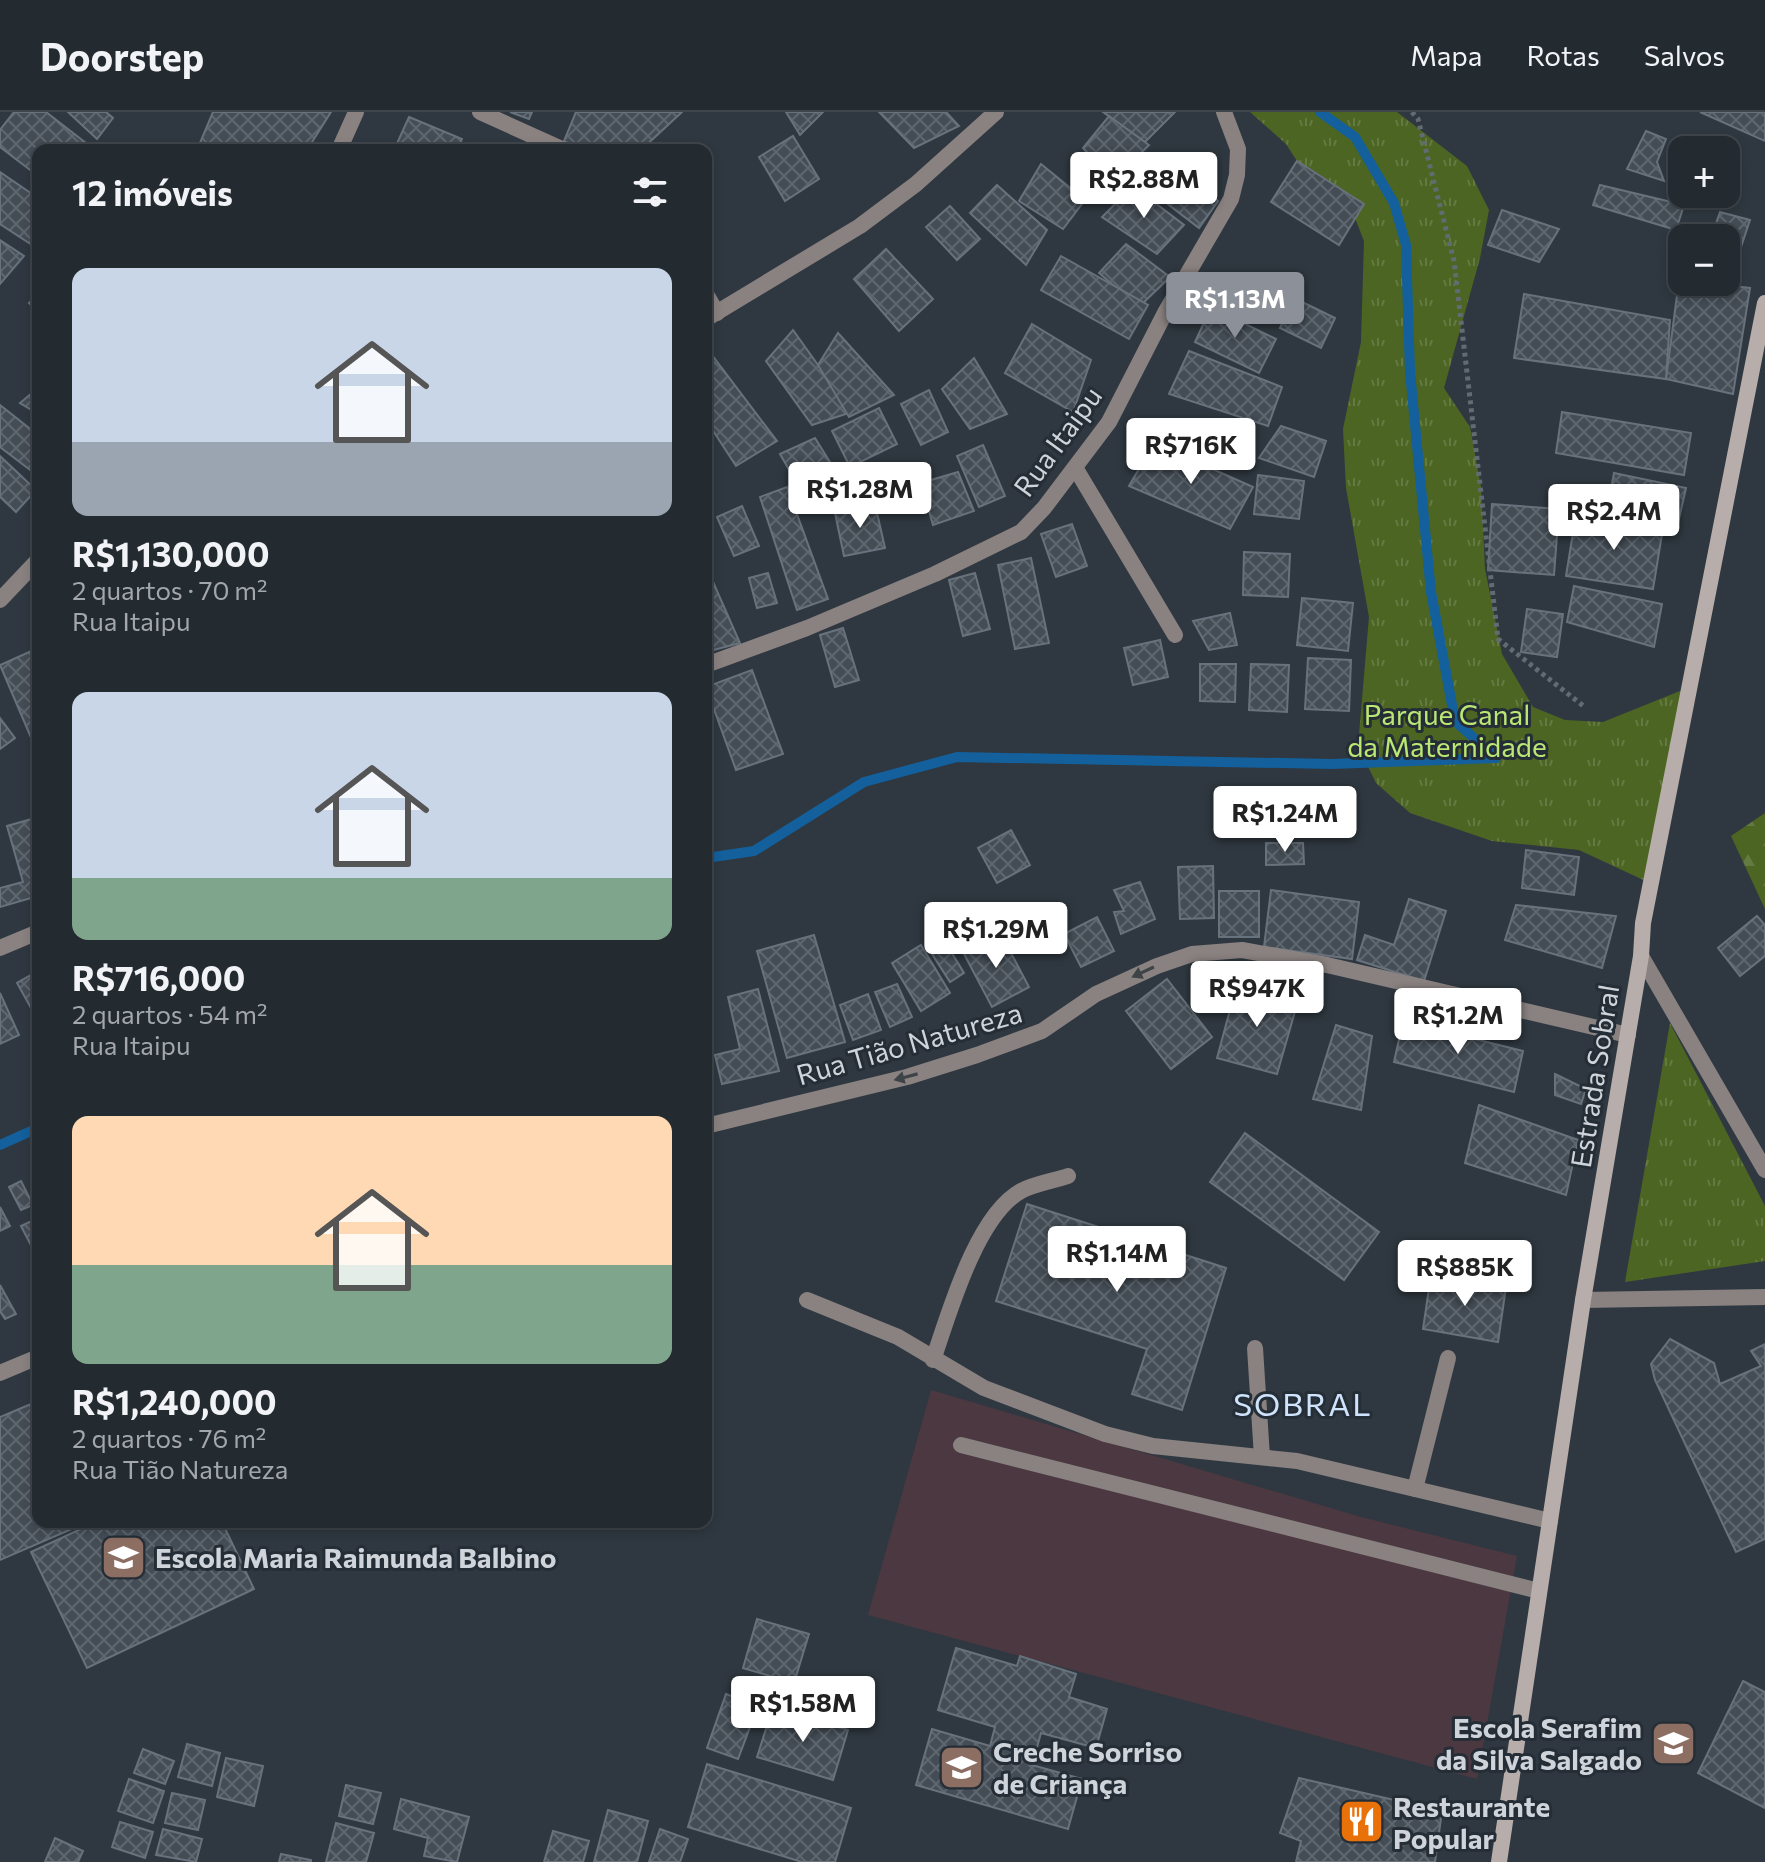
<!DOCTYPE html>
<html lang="pt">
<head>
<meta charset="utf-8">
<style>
  body { margin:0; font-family:Commissioner,sans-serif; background:#2f363c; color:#f1f3f6; height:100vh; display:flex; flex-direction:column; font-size:30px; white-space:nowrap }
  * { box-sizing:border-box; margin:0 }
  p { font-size:26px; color:#a3a7ab }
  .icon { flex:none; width:44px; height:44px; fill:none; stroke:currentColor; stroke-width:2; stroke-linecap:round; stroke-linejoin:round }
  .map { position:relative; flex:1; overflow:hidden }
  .panel { position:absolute; left:32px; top:32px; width:680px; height:1384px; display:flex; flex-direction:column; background:#232a30; border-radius:16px; box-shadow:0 4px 12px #0003,0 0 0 2px #40464c }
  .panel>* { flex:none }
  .buttons { position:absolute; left:1668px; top:24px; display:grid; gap:16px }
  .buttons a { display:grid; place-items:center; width:72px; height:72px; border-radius:16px; background:#232a30; box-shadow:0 4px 12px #0003,0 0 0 2px #40464c; font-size:40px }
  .price { position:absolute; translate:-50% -68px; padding:0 18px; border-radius:8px; background:#fff; color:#222; font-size:26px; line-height:52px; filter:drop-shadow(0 2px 4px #0008) }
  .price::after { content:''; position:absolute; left:50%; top:48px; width:24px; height:18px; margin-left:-12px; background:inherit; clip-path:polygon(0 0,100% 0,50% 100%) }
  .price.current { background:#8c9099; color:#fff }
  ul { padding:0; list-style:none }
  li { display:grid; align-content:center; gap:16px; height:424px; padding:0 40px }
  li span { display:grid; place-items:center; height:248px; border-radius:16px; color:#555 }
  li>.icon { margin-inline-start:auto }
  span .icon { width:144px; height:144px; fill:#fffc; stroke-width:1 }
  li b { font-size:34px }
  h2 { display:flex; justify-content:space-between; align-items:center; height:96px; padding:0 40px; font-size:34px }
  header { display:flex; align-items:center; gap:48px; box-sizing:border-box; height:112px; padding:0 40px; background:#232a30; border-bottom:2px solid #40464c }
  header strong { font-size:38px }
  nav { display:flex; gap:44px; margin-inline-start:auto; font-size:28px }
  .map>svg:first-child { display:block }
  .medical { fill:#4b3841 }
  .grass { fill:url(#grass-tufts) }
  .forest { fill:url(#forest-firs) }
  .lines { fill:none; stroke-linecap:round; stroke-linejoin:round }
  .stream { stroke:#13609c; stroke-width:10 }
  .building { fill:url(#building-cross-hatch); stroke:#68727c; stroke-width:2 }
  .path { stroke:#636b72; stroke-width:5; stroke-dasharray:4 4; stroke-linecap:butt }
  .lane { stroke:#898280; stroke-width:16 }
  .street { stroke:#898280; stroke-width:16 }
  .secondary { stroke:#b7adaa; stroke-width:16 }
  .oneway { fill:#3e4348 }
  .labels { text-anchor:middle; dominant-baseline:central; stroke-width:6; stroke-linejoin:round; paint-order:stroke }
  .street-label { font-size:28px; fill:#cfd4da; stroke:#252e36 }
  .park-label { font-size:28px; fill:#bbe775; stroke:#252e36 }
  .poi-label { font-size:28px; font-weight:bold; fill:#cfd4da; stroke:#252e36; text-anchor:start }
  .quarter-label { font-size:32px; letter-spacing:2px; fill:#cfe4fc; stroke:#252e36 }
</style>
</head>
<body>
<header>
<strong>Doorstep</strong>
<nav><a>Mapa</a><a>Rotas</a><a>Salvos</a></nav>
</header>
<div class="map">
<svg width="1765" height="1750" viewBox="0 0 1765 1750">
  <defs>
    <pattern id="grass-tufts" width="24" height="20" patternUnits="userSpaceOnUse" patternTransform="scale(2)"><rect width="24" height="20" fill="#4c6522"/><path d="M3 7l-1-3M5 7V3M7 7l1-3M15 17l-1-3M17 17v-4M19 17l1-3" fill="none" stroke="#657a42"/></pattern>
    <pattern id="forest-firs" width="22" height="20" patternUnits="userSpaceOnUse" patternTransform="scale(2)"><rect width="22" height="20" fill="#4c6522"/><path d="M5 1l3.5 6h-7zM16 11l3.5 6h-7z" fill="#657a42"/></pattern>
    <pattern id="building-cross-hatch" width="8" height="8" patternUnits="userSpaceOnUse" patternTransform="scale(2)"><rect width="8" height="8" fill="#444d56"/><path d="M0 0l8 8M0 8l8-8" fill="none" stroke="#5e666e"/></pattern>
  </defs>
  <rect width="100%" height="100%" fill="#2f3840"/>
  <path class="medical" d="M931,1278L1361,1405L1517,1444L1477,1667L868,1503Z"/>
  <g class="grass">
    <path d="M1250,0H1397L1467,54L1489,98L1480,146L1444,276L1470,315L1481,375L1485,457L1502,542L1533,595L1565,608L1603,610L1685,577L1652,772L1579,738L1492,729L1410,701L1376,671L1358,634L1369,505L1346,376L1343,317L1361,230L1364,129L1346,83L1297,49L1286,32Z"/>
    <path d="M1670,911L1765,1094V1149L1625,1170Z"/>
  </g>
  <path class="forest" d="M1765,701V797L1731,724Z"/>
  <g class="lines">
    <g class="stream">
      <path d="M1320,0L1355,25L1394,91L1406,133L1410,260L1431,480L1455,609L1496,646"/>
      <path d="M706,746L754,739L864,670L957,645L1332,652L1496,646"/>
      <path d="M0,1033L38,1016"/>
    </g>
  </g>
  <g class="building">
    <path d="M14,0H46L95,38H38V64L0,35V18Z"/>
    <path d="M68,0H106L113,6L97,27Z"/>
    <path d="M213,0H331L307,38H197Z"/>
    <path d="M510,0H532L529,7Z"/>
    <path d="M576,0H682L641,38H582L564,29Z"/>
    <path d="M786,0H823L800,23Z"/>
    <path d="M879,0H946L959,14L914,36Z"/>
    <path d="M1103,0H1175L1145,30Z"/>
    <path d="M1700,0H1765V29Z"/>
    <path d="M1109,4L1149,33L1113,69L1083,36Z"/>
    <path d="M409,5L462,27L457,38H394Z"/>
    <path d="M1646,19L1666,27L1657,50L1664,69L1627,57Z"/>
    <path d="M793,24L819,67L785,89L759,45Z"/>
    <path d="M474,31L507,38H471Z"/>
    <path d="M1726,45L1735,48L1726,69Z"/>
    <path d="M1297,49L1364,92L1339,133L1271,90Z"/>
    <path d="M1041,52L1085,88L1063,117L1019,89Z"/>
    <path d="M1189,59L1218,89L1199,116L1165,90Z"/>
    <path d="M0,60L38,86V131L35,135L0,112Z"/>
    <path d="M997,73L1047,118L1026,153L970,101Z"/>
    <path d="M1600,73L1684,93L1676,118L1593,93Z"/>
    <path d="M1133,74L1184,113L1157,142L1102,105Z"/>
    <path d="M950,94L980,127L957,148L926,115Z"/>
    <path d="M1502,98L1559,117L1539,150L1488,133Z"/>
    <path d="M1720,100L1750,108L1738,144L1726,139V126H1711Z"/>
    <path d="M0,128L24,144L0,172Z"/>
    <path d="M1126,132L1170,165L1139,195L1099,161Z"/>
    <path d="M886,137L933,187L899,219L854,167Z"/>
    <path d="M1061,144L1148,193L1129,227L1041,178Z"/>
    <path d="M1679,168L1750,176L1733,282L1666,267Z"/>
    <path d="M38,182V200L29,191Z"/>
    <path d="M1524,182L1670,208L1666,267L1514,246Z"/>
    <path d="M1294,186L1335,206L1321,236L1280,216Z"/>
    <path d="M1211,195L1276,227L1259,261L1195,230Z"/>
    <path d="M1032,212L1091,248L1073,300L1005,261Z"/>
    <path d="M793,218L818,253L852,300L812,313L766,249Z"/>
    <path d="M838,221L894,283L849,305L818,253Z"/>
    <path d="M1189,239L1282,275L1268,314L1169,282Z"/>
    <path d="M712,243L777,329L736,354L706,308V247Z"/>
    <path d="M974,246L1007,302L970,317L942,277Z"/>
    <path d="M38,276V302L20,291Z"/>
    <path d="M929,278L948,320L921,333L901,292Z"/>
    <path d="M0,293L38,323V364L0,335Z"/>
    <path d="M879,296L897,332L850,355L832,319Z"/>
    <path d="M1562,300L1691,321L1684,363L1556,341Z"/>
    <path d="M1281,314L1326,329L1314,365L1259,346Z"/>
    <path d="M815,326L843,371L808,391L780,342Z"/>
    <path d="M1154,331L1253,375L1230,417L1129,374Z"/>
    <path d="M983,333L1005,384L979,395L957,344Z"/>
    <path d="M0,344L36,378L16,400L0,385Z"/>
    <path d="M958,360L974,399L933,413L921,371Z"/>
    <path d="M1614,361L1686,376L1676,420L1606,405Z"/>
    <path d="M1258,363L1304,369L1299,407L1254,402Z"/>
    <path d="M787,375L828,487L797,498L760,385Z"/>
    <path d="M875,392L885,436L844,444L835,401Z"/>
    <path d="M1492,392L1559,397L1554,463L1488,458Z"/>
    <path d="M742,394L759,434L734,444L717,405Z"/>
    <path d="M1576,402L1663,416L1653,477L1566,464Z"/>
    <path d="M1072,412L1087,454L1056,465L1041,422Z"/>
    <path d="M1244,440L1290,442L1288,485L1243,483Z"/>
    <path d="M1031,446L1049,531L1015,537L998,453Z"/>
    <path d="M706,454L740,531L706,540Z"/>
    <path d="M768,461L777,491L757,496L749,466Z"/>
    <path d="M975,461L990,517L963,524L949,468Z"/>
    <path d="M1574,474L1662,492L1654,535L1567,510Z"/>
    <path d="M1302,486L1353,491L1348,539L1297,533Z"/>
    <path d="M1527,497L1563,502L1557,545L1521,540Z"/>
    <path d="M1230,501L1237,533L1209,538L1193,509Z"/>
    <path d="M843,516L859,568L835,575L820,523Z"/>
    <path d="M1160,528L1168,565L1133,573L1124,536Z"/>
    <path d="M38,536V634L35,635L0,553Z"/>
    <path d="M1308,546L1351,548L1349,599L1305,597Z"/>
    <path d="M1200,552H1236L1235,590L1200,589Z"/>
    <path d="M1251,552L1289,553L1287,600L1249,598Z"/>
    <path d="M752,558L783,642L736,658L706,575Z"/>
    <path d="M0,606L15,626L0,637Z"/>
    <path d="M35,706L38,717V784L0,795V776L23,770L7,714Z"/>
    <path d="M1011,718L1030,753L997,771L978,736Z"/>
    <path d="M1266,731H1303L1304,752L1266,753Z"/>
    <path d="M1526,738L1579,745L1574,783L1522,776Z"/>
    <path d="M1213,754L1214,806L1180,807L1178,755Z"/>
    <path d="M1140,770L1155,807L1121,822L1114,800L1124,799L1114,778Z"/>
    <path d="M1271,778L1359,790L1352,847L1264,835Z"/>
    <rect x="1219" y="779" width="40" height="46"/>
    <path d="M1409,787L1446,799L1424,869L1357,848L1365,823L1394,833Z"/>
    <path d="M1516,793L1616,804L1602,856L1505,828Z"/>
    <path d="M1757,804L1765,813V844L1740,864L1718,836Z"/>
    <path d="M1097,805L1114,839L1081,855L1064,822Z"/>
    <path d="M1001,822L1029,875L992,895L964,842Z"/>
    <path d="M814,823L845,930L787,946L757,839Z"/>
    <path d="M921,833L950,881L921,899L892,851Z"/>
    <path d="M947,833L964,861L950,870L932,842Z"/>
    <path d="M38,859V904L36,905L17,871Z"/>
    <path d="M1167,867L1212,925L1171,957L1126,899Z"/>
    <path d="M897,872L912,905L890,915L875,880Z"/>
    <path d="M1237,872L1298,889L1277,962L1217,946Z"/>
    <path d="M758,877L779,959L722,972L715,943L740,937L728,885Z"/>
    <path d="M0,881L19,923L0,932Z"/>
    <path d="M868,882L881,918L853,928L840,893Z"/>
    <path d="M1403,909L1523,939L1514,980L1394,950Z"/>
    <path d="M1336,913L1372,924L1361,998L1313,987Z"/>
    <path d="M1555,962L1586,977L1581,992L1555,983Z"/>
    <path d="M1479,993L1578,1028L1566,1083L1465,1051Z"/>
    <path d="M1245,1021L1379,1120L1344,1168L1210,1070Z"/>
    <path d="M21,1069L33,1093L21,1098L9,1075Z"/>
    <path d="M1027,1092L1226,1156L1182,1298L1132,1282L1147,1237L996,1189Z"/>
    <path d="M0,1095L10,1114L0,1119Z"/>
    <path d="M38,1106V1147L21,1114Z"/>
    <path d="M1431,1163L1506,1175L1498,1230L1423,1217Z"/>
    <path d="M0,1173L16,1202L5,1207L0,1199Z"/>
    <path d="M1670,1227L1714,1251L1720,1272L1761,1254L1751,1239L1765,1232V1427L1736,1440L1655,1268L1651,1252Z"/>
    <path d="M38,1289V1410H88L0,1448V1305Z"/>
    <path d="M96,1410H222L254,1477L87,1556L31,1440Z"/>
    <path d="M757,1507L809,1522L794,1571L743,1556Z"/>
    <path d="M956,1536L1017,1554L1020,1544L1076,1562L1069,1585L1107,1597L1096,1636L1041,1621L1032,1653L1082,1667L1068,1717L916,1673L932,1617L990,1634L995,1615L938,1598Z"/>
    <path d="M1743,1569L1765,1580V1696L1698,1661Z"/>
    <path d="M726,1582L758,1594L738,1647L707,1636Z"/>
    <path d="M773,1595L848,1618L833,1668L757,1645Z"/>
    <path d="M187,1632L220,1641L212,1674L178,1665Z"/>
    <path d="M143,1637L174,1649L165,1672L134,1661Z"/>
    <path d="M226,1646L263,1654L254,1694L217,1685Z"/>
    <path d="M707,1652L851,1696L835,1750H802L688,1715Z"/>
    <path d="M1299,1666L1442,1699L1435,1750H1296L1301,1729L1280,1721Z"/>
    <path d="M129,1667L164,1679L153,1711L118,1699Z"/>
    <path d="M346,1673L381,1681L373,1712L339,1704Z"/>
    <path d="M172,1681L205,1688L198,1718L165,1711Z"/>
    <path d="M401,1687L469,1705L457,1750L424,1744L428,1726L394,1717Z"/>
    <path d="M608,1698L648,1709L637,1750H594Z"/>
    <path d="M120,1710L153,1720L145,1746L112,1735Z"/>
    <path d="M336,1711L374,1721L366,1750H326Z"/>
    <path d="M163,1717L202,1727L196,1750L156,1743Z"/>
    <path d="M660,1717L688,1727L680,1750H649Z"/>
    <path d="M553,1719L589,1729L583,1750H544Z"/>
    <path d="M55,1726L83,1739L78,1750H45Z"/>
    <path d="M281,1742L311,1748V1750H279Z"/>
  </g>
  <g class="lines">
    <path class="path" d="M1412,0L1418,7L1454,149L1498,527L1586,596"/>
    <g class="lane">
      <path d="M1076,357L1175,523"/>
      <path d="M807,1188L898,1225L984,1276L1105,1322L1153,1334L1297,1349L1550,1409"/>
      <path d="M1255,1236L1262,1345"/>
      <path d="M933,1248C949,1202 976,1104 1021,1079C1034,1072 1053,1069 1068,1064"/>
      <path d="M961,1333L1539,1479"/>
      <path d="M1415,1377L1448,1246"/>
    </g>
    <g class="street">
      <path d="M480,0L564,38"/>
      <path d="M339,38L356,0"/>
      <path d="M706,182L717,201"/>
      <path d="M706,207L860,114L916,72L996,0"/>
      <path d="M0,488L38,448"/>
      <path d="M706,553L807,516L935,462L1021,420L1044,396L1109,310L1166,199L1231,87L1237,63L1238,37L1224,0"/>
      <path d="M0,836L38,820"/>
      <path d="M1641,844L1765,1058"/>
      <path d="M706,1014L907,965L977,943L1042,919L1096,882L1157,854L1192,842L1242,838L1327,853L1628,923"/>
      <path d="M1583,1188L1765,1185"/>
      <path d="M0,1261L38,1245"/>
    </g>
    <path class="secondary" d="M1499,1750L1583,1188L1641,844L1643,811L1765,191"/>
  </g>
  <defs><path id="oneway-solid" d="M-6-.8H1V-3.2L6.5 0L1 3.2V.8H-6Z" transform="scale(2)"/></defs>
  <g class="oneway">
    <use href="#oneway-solid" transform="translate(1143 860) rotate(155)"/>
    <use href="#oneway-solid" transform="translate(906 965) rotate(165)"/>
  </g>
  <defs>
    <symbol id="school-square" viewBox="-11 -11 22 22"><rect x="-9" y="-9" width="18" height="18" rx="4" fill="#8d6e63" stroke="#252e36"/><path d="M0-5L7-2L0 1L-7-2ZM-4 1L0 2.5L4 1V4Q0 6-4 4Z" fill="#fff"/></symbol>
    <symbol id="restaurant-square" viewBox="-11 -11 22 22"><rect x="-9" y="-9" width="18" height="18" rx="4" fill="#e8710a" stroke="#252e36"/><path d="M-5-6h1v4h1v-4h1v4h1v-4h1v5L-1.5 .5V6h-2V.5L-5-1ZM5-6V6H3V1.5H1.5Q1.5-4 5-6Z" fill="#fff"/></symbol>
  </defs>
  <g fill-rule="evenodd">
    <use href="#school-square" x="98" y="1420" width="51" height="51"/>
    <use href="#school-square" x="1648" y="1606" width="51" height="51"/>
    <use href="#school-square" x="936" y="1630" width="51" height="51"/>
    <use href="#restaurant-square" x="1336" y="1684" width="51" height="51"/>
  </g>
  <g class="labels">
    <g class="street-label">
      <text transform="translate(1057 329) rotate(-54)">Rua Itaipu</text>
      <text transform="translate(909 931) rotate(-16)">Rua Tião Natureza</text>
      <text transform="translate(1594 964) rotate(-81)">Estrada Sobral</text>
    </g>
    <g class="park-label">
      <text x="1447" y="602">Parque Canal<tspan x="1447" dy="32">da Maternidade</tspan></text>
    </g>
    <g class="poi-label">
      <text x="155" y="1445">Escola Maria Raimunda Balbino</text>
      <text x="1642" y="1615" text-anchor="end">Escola Serafim<tspan x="1642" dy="32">da Silva Salgado</tspan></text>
      <text x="993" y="1639">Creche Sorriso<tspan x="993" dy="32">de Criança</tspan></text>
      <text x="1393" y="1694">Restaurante<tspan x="1393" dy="32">Popular</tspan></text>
    </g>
    <g class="quarter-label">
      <text x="1303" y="1291">SOBRAL</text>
    </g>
  </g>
</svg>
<div class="buttons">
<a>+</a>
<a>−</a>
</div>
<b class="price" style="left:1144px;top:108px">R$2.88M</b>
<b class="price current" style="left:1235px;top:228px">R$1.13M</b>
<b class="price" style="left:1191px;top:374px">R$716K</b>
<b class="price" style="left:860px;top:418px">R$1.28M</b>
<b class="price" style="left:1614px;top:440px">R$2.4M</b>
<b class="price" style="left:1285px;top:742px">R$1.24M</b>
<b class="price" style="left:996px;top:858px">R$1.29M</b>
<b class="price" style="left:1257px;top:917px">R$947K</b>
<b class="price" style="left:1458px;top:944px">R$1.2M</b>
<b class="price" style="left:1117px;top:1182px">R$1.14M</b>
<b class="price" style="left:1465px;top:1196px">R$885K</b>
<b class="price" style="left:803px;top:1632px">R$1.58M</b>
<section class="panel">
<h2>12 imóveis<svg class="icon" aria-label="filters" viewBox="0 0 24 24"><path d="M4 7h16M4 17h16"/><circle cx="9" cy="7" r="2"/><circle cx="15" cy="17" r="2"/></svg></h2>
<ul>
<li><span style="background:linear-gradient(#c9d6e8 70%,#9aa5b1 0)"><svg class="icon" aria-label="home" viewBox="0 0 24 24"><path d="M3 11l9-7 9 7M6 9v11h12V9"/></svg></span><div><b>R$1,130,000</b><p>2 quartos · 70 m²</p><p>Rua Itaipu</p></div></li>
<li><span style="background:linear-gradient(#c9d6e8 75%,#7fa58c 0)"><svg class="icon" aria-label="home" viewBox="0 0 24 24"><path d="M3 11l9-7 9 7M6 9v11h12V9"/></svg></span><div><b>R$716,000</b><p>2 quartos · 54 m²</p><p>Rua Itaipu</p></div></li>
<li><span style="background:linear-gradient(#ffd9b3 60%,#7fa58c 0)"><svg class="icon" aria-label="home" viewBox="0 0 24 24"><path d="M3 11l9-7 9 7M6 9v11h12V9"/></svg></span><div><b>R$1,240,000</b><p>2 quartos · 76 m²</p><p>Rua Tião Natureza</p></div></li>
</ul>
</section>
</div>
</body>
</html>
